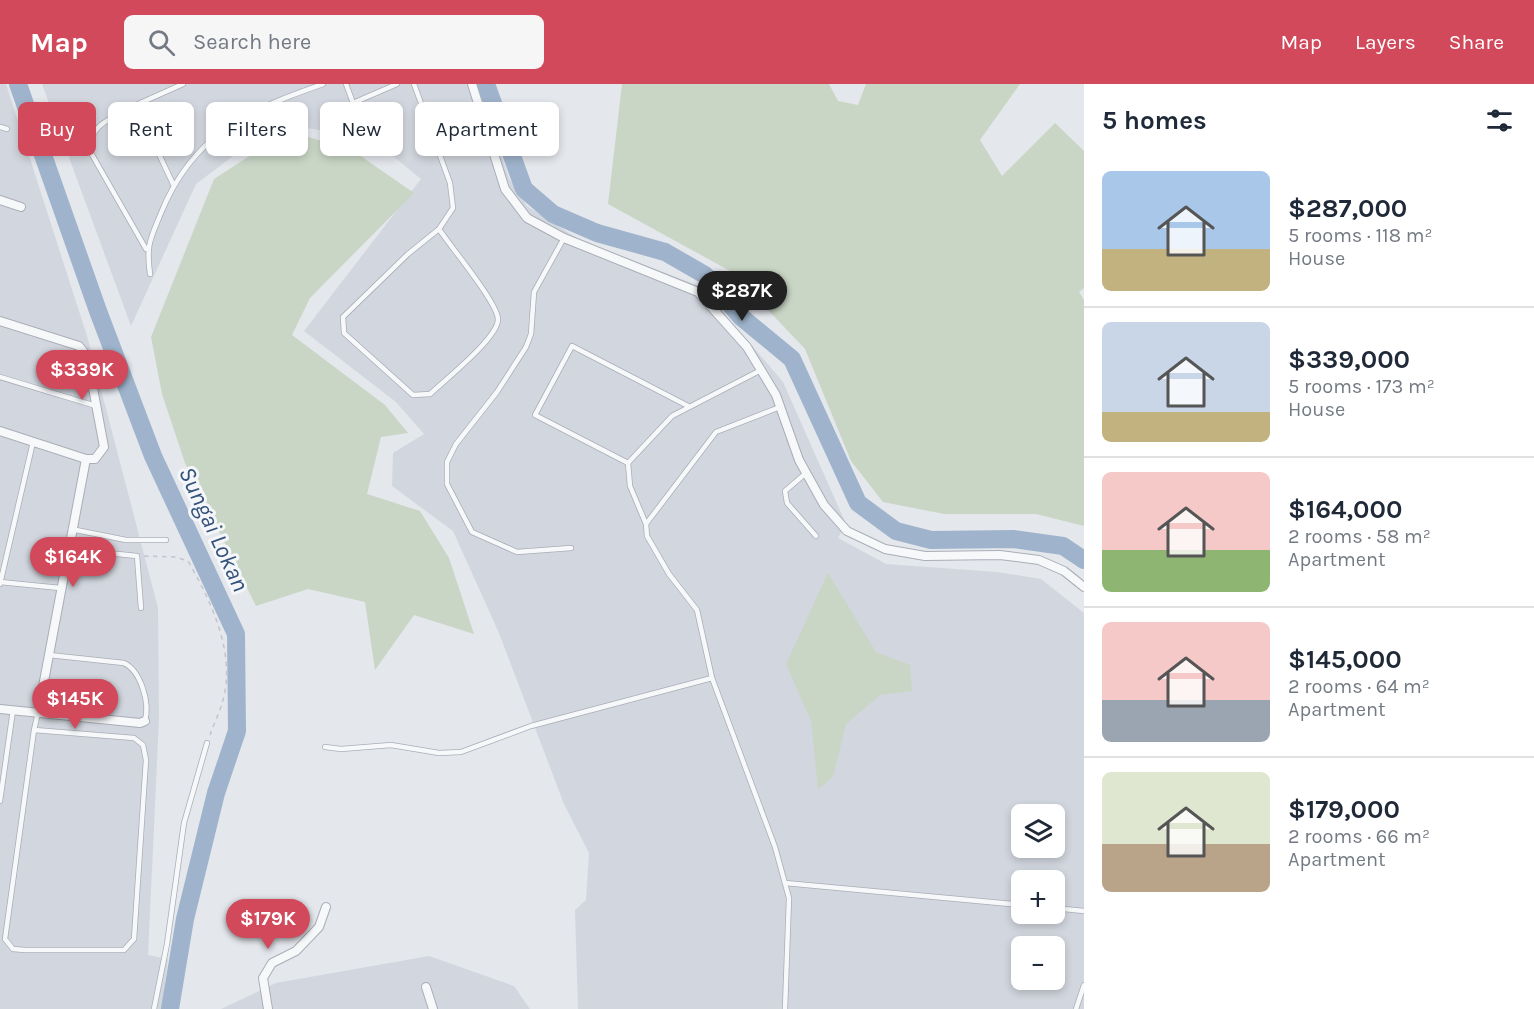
<!DOCTYPE html>
<html lang="en">
<head>
<meta charset="utf-8">
<style>
  body { margin:0; font-family:Karla,sans-serif; background:#f6f6f7; color:#1f2937; height:100vh; display:flex; flex-direction:column; font-size:22px; white-space:nowrap }
  * { box-sizing:border-box; margin:0 }
  p { font-size:20px; color:#747a83 }
  .icon { flex:none; width:33px; height:33px; fill:none; stroke:currentColor; stroke-width:2; stroke-linecap:round; stroke-linejoin:round }
  .map { position:relative; flex:1; overflow:hidden }
  .sheet { display:flex; flex-direction:column; background:#fff; width:450px }
  .sheet>* { flex:none }
  .top-card { position:absolute; left:18px; top:18px; width:570px; height:54px; display:flex; gap:12px }
  .buttons { position:absolute; left:1011px; top:720px; display:grid; gap:12px }
  .buttons a { display:grid; place-items:center; width:54px; height:54px; border-radius:9px; background:#fff; box-shadow:0 3px 9px #0003; font-size:30px }
  .price { position:absolute; translate:-50% -51px; padding:0 14px; border-radius:21px; background:#d1495b; color:#fff; font-size:20px; line-height:39px; filter:drop-shadow(0 2px 3px #0008) }
  .price::after { content:''; position:absolute; left:50%; top:36px; width:18px; height:14px; margin-left:-9px; background:inherit; clip-path:polygon(0 0,100% 0,50% 100%) }
  .price.current { background:#222; color:#fff }
  ul { padding:0; list-style:none }
  li { display:flex; align-items:center; gap:18px; height:150px; padding:0 18px }
  li+li { border-top:2px solid #e0e1e3 }
  li span { display:grid; place-items:center; flex:none; width:168px; height:120px; border-radius:9px; color:#555 }
  li>.icon { margin-inline-start:auto }
  span .icon { width:72px; height:72px; fill:#fffc; stroke-width:1 }
  li b { font-size:26px }
  h2 { display:flex; justify-content:space-between; align-items:center; height:72px; padding:0 18px; font-size:26px }
  .tag { padding:0 21px; border-radius:9px; background:#fff; box-shadow:0 3px 9px #0003; font-size:21px; line-height:54px }
  .tag.current { background:#d1495b; color:#fff }
  header { display:flex; align-items:center; gap:36px; box-sizing:border-box; height:84px; padding:0 30px; background:#d1495b; color:#fff }
  header strong { font-size:28px }
  nav { display:flex; gap:33px; margin-inline-start:auto; font-size:21px }
  .search { width:420px; height:54px; background:#f6f6f7; display:flex; align-items:center; gap:15px; box-sizing:border-box; padding:0 21px; border-radius:9px; color:#747a83; font-size:22px }
  main { display:flex; flex:1; min-height:0 }
  .map>svg:first-child { display:block }
  .built { fill:#d2d6de; fill-rule:evenodd }
  .green { fill:#c9d6c5 }
  .lines { fill:none; stroke-linecap:round; stroke-linejoin:round }
  .river { stroke:#9fb4cc; stroke-width:18 }
  .lane-casing { stroke:#a9aeb7; stroke-width:6 }
  .street-casing { stroke:#a9aeb7; stroke-width:10 }
  .path { stroke:#c2c5cb; stroke-width:1.5; stroke-dasharray:4.5 4.5; stroke-linecap:butt }
  .lane { stroke:#f7f8fa; stroke-width:4.5 }
  .street { stroke:#f7f8fa; stroke-width:8 }
  .labels { text-anchor:middle; dominant-baseline:central; stroke-width:6; stroke-linejoin:round; paint-order:stroke }
  .water-label { font-size:24px; font-style:italic; fill:#34527a; stroke:#f4f6f9 }
</style>
</head>
<body>
<header>
<strong>Map</strong>
<div class="search"><svg class="icon" aria-label="search" viewBox="0 0 24 24"><circle cx="10" cy="10" r="6"/><path d="M15 15l6 6"/></svg>Search here</div>
<nav><a>Map</a><a>Layers</a><a>Share</a></nav>
</header>
<main>
<div class="map">
<svg width="1084" height="925" viewBox="0 0 1084 925">
  <rect width="100%" height="100%" fill="#e4e7ec"/>
  <g class="built">
    <path d="M0,0H6L87,252L158,524L159,635L148,871L168,875L162,925H0Z"/>
    <path d="M42,0H477L509,94L527,122L580,156L702,203L783,298L846,440L838,454L886,480L997,488L1041,495L1084,529V925H578L575,826L586,816L589,769L564,720L499,549L453,447L392,402L393,369L424,350L396,318L304,247L421,95L372,55L277,39L196,100L131,242ZM1022,730H1054V764H1022ZM1022,796H1054V830H1022ZM1022,862H1054V896H1022Z"/>
    <path d="M429,872L514,902L530,925H221L276,899Z"/>
  </g>
  <g class="green">
    <path d="M622,0H829L838,17L858,21L866,0H1020L980,56L1002,92L1055,39L1084,67V204L1079,208L1084,216V442L1036,430H944L883,418L851,377L805,265L732,188L608,120Z"/>
    <path d="M288,47L352,66L414,109L310,214L292,251L385,321L408,349L381,353L367,410L420,427L449,474L474,550L414,531L375,586L365,518L308,505L256,522L185,379L162,310L151,253L214,95Z"/>
    <path d="M828,489L876,568L910,581L912,607L880,611L846,640L833,693L818,705L811,637L786,580Z"/>
  </g>
  <g class="lines">
    <g class="river">
      <path d="M18,0L98,227L153,372L236,550L237,647L216,709L185,835L170,925"/>
      <path d="M486,0L524,105L553,130L597,149L665,168L705,191L740,232L792,275L858,419L896,447L931,456L1013,455L1063,462L1084,476"/>
    </g>
    <defs>
      <g id="lane">
        <path d="M346,0L353,19L397,0"/>
        <path d="M414,0L450,99L453,124L439,145L408,170L343,233L344,249L413,311L430,310C445,296 499,253 498,235C497,218 450,162 439,145"/>
        <path d="M136,21L183,0"/>
        <path d="M0,43L7,45"/>
        <path d="M564,154L534,208L531,250L526,263L497,308L456,360L447,378V400L472,448L517,468L571,464"/>
        <path d="M146,165L91,69C86,40 115,33 136,21L173,100"/>
        <path d="M150,190C146,161 150,156 161,129C193,50 248,26 323,0"/>
        <path d="M0,293L96,322"/>
        <path d="M688,322L572,262L535,331L628,379L672,332L761,286"/>
        <path d="M780,323L716,348L646,440L647,452L669,490L697,526L712,594L775,763L789,814L785,925"/>
        <path d="M628,379L630,402L646,440"/>
        <path d="M806,389L785,407L787,419L816,452"/>
        <path d="M71,445L126,456H166"/>
        <path d="M69,465L137,472L141,524"/>
        <path d="M0,498L60,504"/>
        <path d="M0,500L33,358"/>
        <path d="M49,571L124,579C141,587 150,619 145,637"/>
        <path d="M34,646L134,654L143,661L146,676L134,855L124,866H25L13,865L5,855L34,646L38,629"/>
        <path d="M325,663L341,665L391,661L439,669L461,668L531,642L712,594"/>
        <path d="M0,717L13,626"/>
        <path d="M785,799L1022,821"/>
        <path d="M1054,824L1084,827"/>
        <path d="M154,925L167,860L184,739L207,659"/>
        <path d="M1076,925L1084,901"/>
      </g>
      <g id="street">
        <path d="M472,0L505,105L527,134L564,154L698,208L747,263L776,311L799,376L824,421L847,447L885,465L925,472L1000,471L1039,476L1064,487L1084,503"/>
        <path d="M0,116L21,123"/>
        <path d="M0,237L79,262L87,272L104,363L95,375H86L0,347"/>
        <path d="M0,625L140,639L145,637"/>
        <path d="M38,629L86,375"/>
        <path d="M426,903L433,925"/>
        <path d="M268,925L263,894L272,879L296,867L319,843L326,823"/>
      </g>
    </defs>
    <use href="#lane" class="lane-casing"/>
    <use href="#street" class="street-casing"/>
    <path class="path" d="M144,472L175,473L188,477C211,517 236,569 223,616C220,628 214,639 210,651"/>
    <use href="#lane" class="lane"/>
    <use href="#street" class="street"/>
  </g>
  <g class="labels">
    <g class="water-label">
      <text transform="translate(214 445) rotate(65)">Sungai Lokan</text>
    </g>
  </g>
</svg>
<div class="buttons">
<a><svg class="icon" aria-label="layers" viewBox="0 0 24 24"><path d="M12 4l9 5-9 5-9-5zM3 14l9 5 9-5"/></svg></a>
<a>+</a>
<a>−</a>
</div>
<b class="price current" style="left:742px;top:238px">$287K</b>
<b class="price" style="left:82px;top:317px">$339K</b>
<b class="price" style="left:73px;top:504px">$164K</b>
<b class="price" style="left:75px;top:646px">$145K</b>
<b class="price" style="left:268px;top:866px">$179K</b>
<div class="top-card">
<a class="tag current">Buy</a>
<a class="tag">Rent</a>
<a class="tag">Filters</a>
<a class="tag">New</a>
<a class="tag">Apartment</a>
</div>
</div>
<section class="sheet">
<h2>5 homes<svg class="icon" aria-label="filters" viewBox="0 0 24 24"><path d="M4 7h16M4 17h16"/><circle cx="9" cy="7" r="2"/><circle cx="15" cy="17" r="2"/></svg></h2>
<ul>
<li><span style="background:linear-gradient(#a9c7e8 65%,#c2b280 0)"><svg class="icon" aria-label="home" viewBox="0 0 24 24"><path d="M3 11l9-7 9 7M6 9v11h12V9"/></svg></span><div><b>$287,000</b><p>5 rooms · 118 m²</p><p>House</p></div></li>
<li><span style="background:linear-gradient(#c9d6e8 75%,#c2b280 0)"><svg class="icon" aria-label="home" viewBox="0 0 24 24"><path d="M3 11l9-7 9 7M6 9v11h12V9"/></svg></span><div><b>$339,000</b><p>5 rooms · 173 m²</p><p>House</p></div></li>
<li><span style="background:linear-gradient(#f6c9c9 65%,#8fb573 0)"><svg class="icon" aria-label="home" viewBox="0 0 24 24"><path d="M3 11l9-7 9 7M6 9v11h12V9"/></svg></span><div><b>$164,000</b><p>2 rooms · 58 m²</p><p>Apartment</p></div></li>
<li><span style="background:linear-gradient(#f6c9c9 65%,#9aa5b1 0)"><svg class="icon" aria-label="home" viewBox="0 0 24 24"><path d="M3 11l9-7 9 7M6 9v11h12V9"/></svg></span><div><b>$145,000</b><p>2 rooms · 64 m²</p><p>Apartment</p></div></li>
<li><span style="background:linear-gradient(#dfe7d0 60%,#b9a48a 0)"><svg class="icon" aria-label="home" viewBox="0 0 24 24"><path d="M3 11l9-7 9 7M6 9v11h12V9"/></svg></span><div><b>$179,000</b><p>2 rooms · 66 m²</p><p>Apartment</p></div></li>
</ul>
</section>
</main>
</body>
</html>
